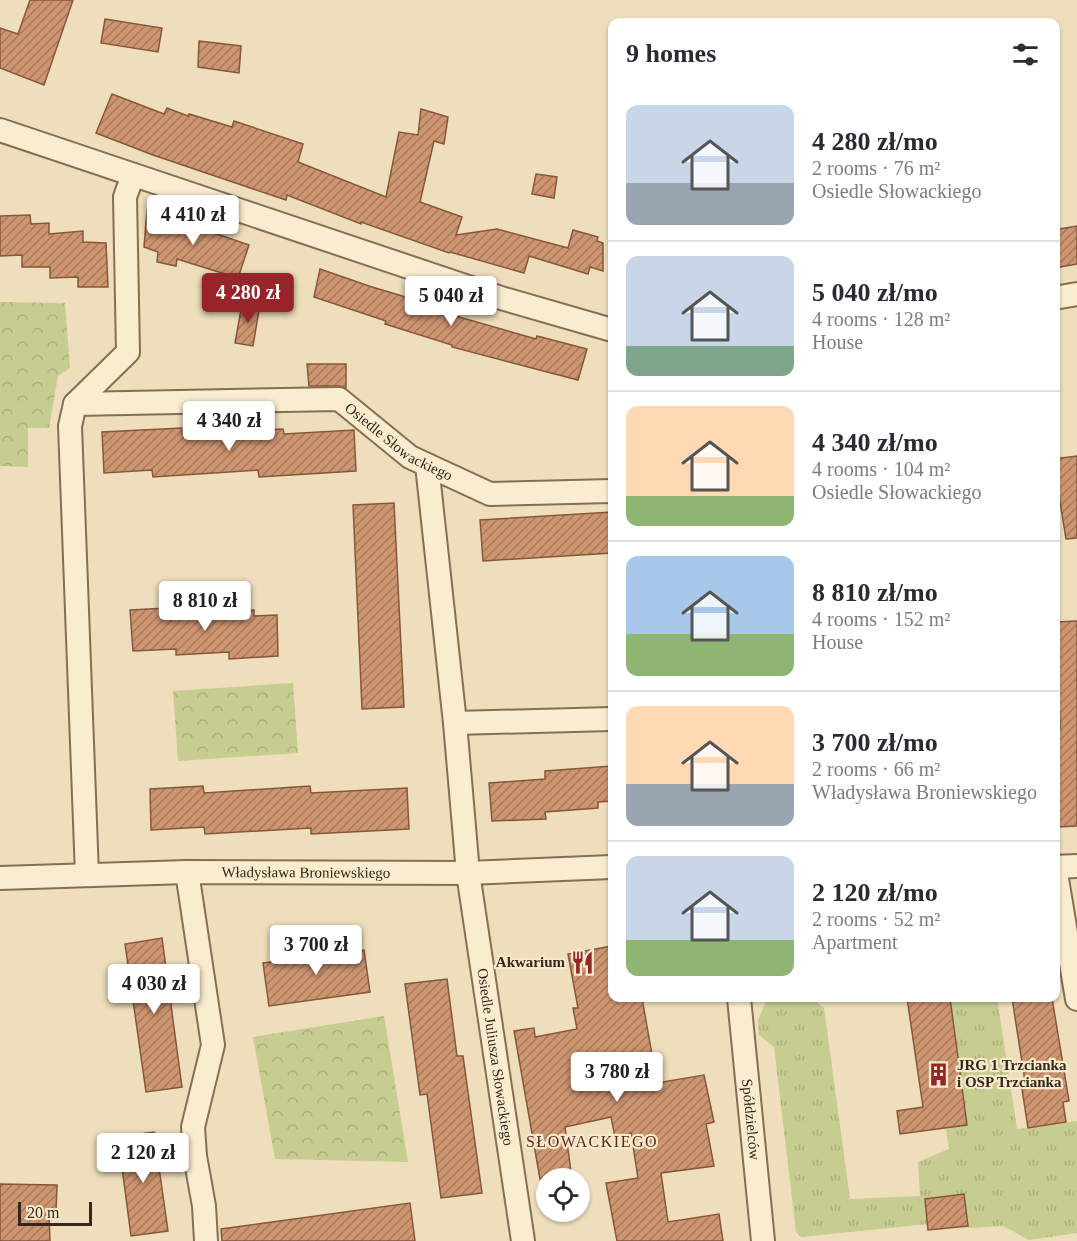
<!DOCTYPE html>
<html lang="en">
<head>
<meta charset="utf-8">
<style>
  body { margin:0; font-family:"Times New Roman",serif; background:#f7f7f7; color:#2b2b33; height:100vh; display:flex; flex-direction:column; font-size:22px; white-space:nowrap }
  * { box-sizing:border-box; margin:0 }
  p { font-size:20px; color:#7c7c81 }
  .icon { flex:none; width:33px; height:33px; fill:none; stroke:currentColor; stroke-width:2; stroke-linecap:round; stroke-linejoin:round }
  .map { position:relative; flex:1; overflow:hidden }
  .details { position:absolute; left:608px; top:18px; width:452px; height:984px; display:flex; flex-direction:column; background:#fff; border-radius:12px; box-shadow:0 2px 4px #0004 }
  .details>* { flex:none }
  .buttons { position:absolute; left:536px; top:1168px; display:grid; gap:12px }
  .buttons a { display:grid; place-items:center; width:54px; height:54px; border-radius:50%; background:#fff; box-shadow:0 2px 4px #0004; font-size:30px }
  .scale { position:absolute; left:18px; bottom:15px; width:74px; box-sizing:border-box; padding-left:6px; border:3px solid #35271b; border-top:0; font-size:16px; line-height:21px; white-space:nowrap; color:#35271b; -webkit-text-stroke:4px #f6e9cc; paint-order:stroke }
  .price { position:absolute; translate:-50% -51px; padding:0 14px; border-radius:6px; background:#fff; color:#222; font-size:20px; line-height:39px; filter:drop-shadow(0 2px 3px #0008) }
  .price::after { content:''; position:absolute; left:50%; top:36px; width:18px; height:14px; margin-left:-9px; background:inherit; clip-path:polygon(0 0,100% 0,50% 100%) }
  .price.on { background:#962428; color:#fff }
  ul { padding:0; list-style:none }
  li { display:flex; align-items:center; gap:18px; height:150px; padding:0 18px }
  li+li { border-top:2px solid #e1e1e2 }
  li span { display:grid; place-items:center; flex:none; width:168px; height:120px; border-radius:12px; color:#555 }
  li>.icon { margin-inline-start:auto }
  span .icon { width:72px; height:72px; fill:#fffc; stroke-width:1 }
  li b { font-size:26px }
  h2 { display:flex; justify-content:space-between; align-items:center; height:72px; padding:0 18px; font-size:26px }
  .map>svg:first-child { display:block }
  .grass { fill:url(#grass-tufts) }
  .park { fill:url(#park-crowns) }
  .building { fill:url(#building-hatch); stroke:#86573b; stroke-width:1.5 }
  .lines { fill:none; stroke-linecap:round; stroke-linejoin:round }
  .minor-casing { stroke:#866e55; stroke-width:26 }
  .minor { stroke:#f9eccf; stroke-width:22 }
  .labels { text-anchor:middle; dominant-baseline:central; stroke-width:4.5; stroke-linejoin:round; paint-order:stroke }
  .street-label { font-size:15px; fill:#35271b; stroke:#f6e9cc }
  .poi-label { font-size:15px; font-weight:bold; fill:#35271b; stroke:#f6e9cc; text-anchor:end }
  .neighbourhood-label { font-size:16px; letter-spacing:1.5px; fill:#622619; stroke:#f6e9cc }
</style>
</head>
<body>
<div class="map">
<svg width="1077" height="1241" viewBox="0 0 1077 1241">
  <defs>
    <pattern id="grass-tufts" width="24" height="20" patternUnits="userSpaceOnUse" patternTransform="scale(1.5)"><rect width="24" height="20" fill="#c7cc90"/><path d="M3 7l-1-3M5 7V3M7 7l1-3M15 17l-1-3M17 17v-4M19 17l1-3" fill="none" stroke="#acaf7c"/></pattern>
    <pattern id="park-crowns" width="20" height="18" patternUnits="userSpaceOnUse" patternTransform="scale(1.5)"><rect width="20" height="18" fill="#c7cc90"/><path d="M2 6a3 3 0 1 1 6 0M12 15a3 3 0 1 1 6 0" fill="none" stroke="#acaf7c"/></pattern>
    <pattern id="building-hatch" width="6" height="6" patternUnits="userSpaceOnUse" patternTransform="scale(1.5)"><rect width="6" height="6" fill="#ce9571"/><path d="M-1 1l2-2M0 6l6-6M5 7l2-2" fill="none" stroke="#a87a5c"/></pattern>
  </defs>
  <rect width="100%" height="100%" fill="#eedebc"/>
  <path class="grass" d="M778,998H812L824,1008L850,1199L920,1196L918,1162L949,1149L946,1129L967,1125L950,998H997L1017,1129L1077,1121V1233L1029,1240L1003,1226L968,1228L967,1226L928,1224L801,1237L796,1232L774,1047L759,1035L758,1020L767,999Z"/>
  <g class="park">
    <path d="M0,302L65,303L70,368L58,376L49,428H28V467L0,466Z"/>
    <path d="M293,683L298,753L178,761L173,691Z"/>
    <path d="M384,1016L408,1162L275,1159L253,1037Z"/>
  </g>
  <g class="building">
    <path d="M30,0H73L44,85L0,68V28L18,34Z"/>
    <path d="M105,19L162,28L158,52L101,43Z"/>
    <path d="M199,41L241,46L239,73L198,67Z"/>
    <path d="M112,94L164,114L167,108L188,116L189,114L232,127L234,121L303,144L298,162L386,197L399,132L418,135L421,109L448,117L444,144L434,141L420,202L462,217L456,235L497,229L568,248L573,230L598,237L597,241L603,243V271L590,267L588,274L529,256L524,273L450,252L449,253L361,222V224L287,195L286,200L153,155L96,133Z"/>
    <path d="M536,174L557,177L554,198L532,194Z"/>
    <path d="M147,210L249,245L238,278L177,259L176,266L157,262L158,252L144,247Z"/>
    <path d="M30,215L31,224L49,223V234L83,231V242L106,243L108,287H78V277L50,278V267H22V255L0,256V216Z"/>
    <path d="M1077,226V264L1054,268V230Z"/>
    <path d="M320,269L372,287L446,309L445,313L536,339L537,336L587,349L578,380L452,347V345L385,324L386,321L314,297Z"/>
    <path d="M242,304H260L253,346L235,343Z"/>
    <path d="M307,364H346V388L339,386H309Z"/>
    <path d="M182,428V434L283,429L284,434L354,430L356,471L259,477L258,470L153,477L152,470L104,473L102,432Z"/>
    <path d="M1077,456V538L1066,539L1057,483L1054,484V459Z"/>
    <path d="M394,503L404,707L362,709L353,505Z"/>
    <path d="M612,512V553L483,561L480,520Z"/>
    <path d="M205,606V612L254,610V616L277,615L278,656L229,659V652L176,655V649L133,651L130,610Z"/>
    <path d="M1077,621V826L1057,827L1054,728H1060L1056,622Z"/>
    <path d="M612,766V801L598,802V808L545,812L546,819L492,821L489,783L545,779V771Z"/>
    <path d="M203,786L204,793L310,786L311,793L407,788L409,829L311,834V828L205,834L204,827L151,830L150,789Z"/>
    <path d="M162,938L182,1087L146,1092L125,944Z"/>
    <path d="M612,946V998H642L657,1083L704,1075L714,1122L706,1124L714,1166L661,1173L668,1222L719,1214L723,1241H617L606,1183L638,1178L631,1133L615,1137L611,1117L565,1127L572,1179H540L514,1031L534,1028L535,1037L577,1029L573,1008H578L568,954Z"/>
    <path d="M339,947L340,953L364,950L370,992L269,1006L263,963L287,960L286,955Z"/>
    <path d="M447,979L457,1056H463L482,1193L441,1198L427,1094L420,1095L405,984Z"/>
    <path d="M907,998H950L967,1125L900,1134L897,1111L923,1107Z"/>
    <path d="M1012,998H1052L1069,1101L1063,1102L1066,1122L1028,1128L1022,1089L1026,1088Z"/>
    <path d="M154,1132L168,1231L131,1236L118,1137Z"/>
    <path d="M0,1184L57,1185L56,1213H49L50,1241H0Z"/>
    <path d="M964,1194L968,1226L928,1230L925,1199Z"/>
    <path d="M410,1203L415,1241H222L221,1229Z"/>
  </g>
  <g class="lines">
    <defs>
      <g id="minor">
        <path d="M0,130L501,298L612,330"/>
        <path d="M1054,298L1077,294"/>
        <path id="s1" d="M75,404L339,399L410,457L490,494L612,491"/>
        <path id="s2" d="M427,465L455,723L468,873L523,1241"/>
        <path d="M455,723L612,719"/>
        <path d="M1054,867L1077,866"/>
        <path d="M1055,867L1077,999"/>
        <path d="M187,872L213,1045L193,1127L195,1156L204,1206L206,1241"/>
        <path d="M87,875L70,426L75,404L128,352L125,197L133,175"/>
        <path id="s3" d="M0,878L187,872L468,873L612,867"/>
        <path id="s4" d="M739,998L763,1241"/>
      </g>
    </defs>
    <use href="#minor" class="minor-casing"/>
    <use href="#minor" class="minor"/>
  </g>
  <defs>
    <symbol id="restaurant-bare" viewBox="-9 -9 18 18"><path d="M-5-6h1v4h1v-4h1v4h1v-4h1v5L-1.5 .5V6h-2V.5L-5-1ZM5-6V6H3V1.5H1.5Q1.5-4 5-6Z" fill="#962428" stroke="#f6e9cc" stroke-width="2.5" paint-order="stroke"/></symbol>
    <symbol id="building-bare" viewBox="-9 -9 18 18"><path d="M-4-6H4V6H1V3H-1V6H-4ZM-2.5-4.3h1.7v1.8h-1.7ZM.8-4.3h1.7v1.8H.8ZM-2.5-1h1.7V.8h-1.7ZM.8-1h1.7V.8H.8Z" fill="#962428" stroke="#f6e9cc" stroke-width="2.5" paint-order="stroke"/></symbol>
  </defs>
  <g fill-rule="evenodd">
    <use href="#restaurant-bare" x="566" y="946" width="33" height="33"/>
    <use href="#building-bare" x="922" y="1058" width="33" height="33"/>
  </g>
  <g class="labels">
    <g class="street-label">
      <text stroke="none"><textPath href="#s1" startOffset="338">Osiedle Słowackiego</textPath></text>
      <text stroke="none"><textPath href="#s3" startOffset="306">Władysława Broniewskiego</textPath></text>
      <text stroke="none"><textPath href="#s2" startOffset="596">Osiedle Juliusza Słowackiego</textPath></text>
      <text stroke="none"><textPath href="#s4" startOffset="122">Spółdzielców</textPath></text>
    </g>
    <g class="poi-label">
      <text x="565" y="962">Akwarium</text>
      <text x="957" y="1065" text-anchor="start">JRG 1 Trzcianka<tspan x="957" dy="17">i OSP Trzcianka</tspan></text>
    </g>
    <g class="neighbourhood-label">
      <text x="592" y="1141">SŁOWACKIEGO</text>
    </g>
  </g>
</svg>
<div class="buttons">
<a><svg class="icon" aria-label="locate" viewBox="0 0 24 24"><circle cx="12" cy="12" r="6"/><path d="M12 2v4M12 18v4M2 12h4M18 12h4"/></svg></a>
</div>
<div class="scale">20 m</div>
<b class="price" style="left:193px;top:246px">4 410 zł</b>
<b class="price on" style="left:248px;top:324px">4 280 zł</b>
<b class="price" style="left:451px;top:327px">5 040 zł</b>
<b class="price" style="left:229px;top:452px">4 340 zł</b>
<b class="price" style="left:205px;top:632px">8 810 zł</b>
<b class="price" style="left:316px;top:976px">3 700 zł</b>
<b class="price" style="left:154px;top:1015px">4 030 zł</b>
<b class="price" style="left:617px;top:1103px">3 780 zł</b>
<b class="price" style="left:143px;top:1184px">2 120 zł</b>
<section class="details">
<h2>9 homes<svg class="icon" aria-label="filters" viewBox="0 0 24 24"><path d="M4 7h16M4 17h16"/><circle cx="9" cy="7" r="2"/><circle cx="15" cy="17" r="2"/></svg></h2>
<ul>
<li><span style="background:linear-gradient(#c9d6e8 65%,#9aa5b1 0)"><svg class="icon" aria-label="home" viewBox="0 0 24 24"><path d="M3 11l9-7 9 7M6 9v11h12V9"/></svg></span><div><b>4 280 zł/mo</b><p>2 rooms · 76 m²</p><p>Osiedle Słowackiego</p></div></li>
<li><span style="background:linear-gradient(#c9d6e8 75%,#7fa58c 0)"><svg class="icon" aria-label="home" viewBox="0 0 24 24"><path d="M3 11l9-7 9 7M6 9v11h12V9"/></svg></span><div><b>5 040 zł/mo</b><p>4 rooms · 128 m²</p><p>House</p></div></li>
<li><span style="background:linear-gradient(#ffd9b3 75%,#8fb573 0)"><svg class="icon" aria-label="home" viewBox="0 0 24 24"><path d="M3 11l9-7 9 7M6 9v11h12V9"/></svg></span><div><b>4 340 zł/mo</b><p>4 rooms · 104 m²</p><p>Osiedle Słowackiego</p></div></li>
<li><span style="background:linear-gradient(#a9c7e8 65%,#8fb573 0)"><svg class="icon" aria-label="home" viewBox="0 0 24 24"><path d="M3 11l9-7 9 7M6 9v11h12V9"/></svg></span><div><b>8 810 zł/mo</b><p>4 rooms · 152 m²</p><p>House</p></div></li>
<li><span style="background:linear-gradient(#ffd9b3 65%,#9aa5b1 0)"><svg class="icon" aria-label="home" viewBox="0 0 24 24"><path d="M3 11l9-7 9 7M6 9v11h12V9"/></svg></span><div><b>3 700 zł/mo</b><p>2 rooms · 66 m²</p><p>Władysława Broniewskiego</p></div></li>
<li><span style="background:linear-gradient(#c9d6e8 70%,#8fb573 0)"><svg class="icon" aria-label="home" viewBox="0 0 24 24"><path d="M3 11l9-7 9 7M6 9v11h12V9"/></svg></span><div><b>2 120 zł/mo</b><p>2 rooms · 52 m²</p><p>Apartment</p></div></li>
</ul>
</section>
</div>
</body>
</html>
